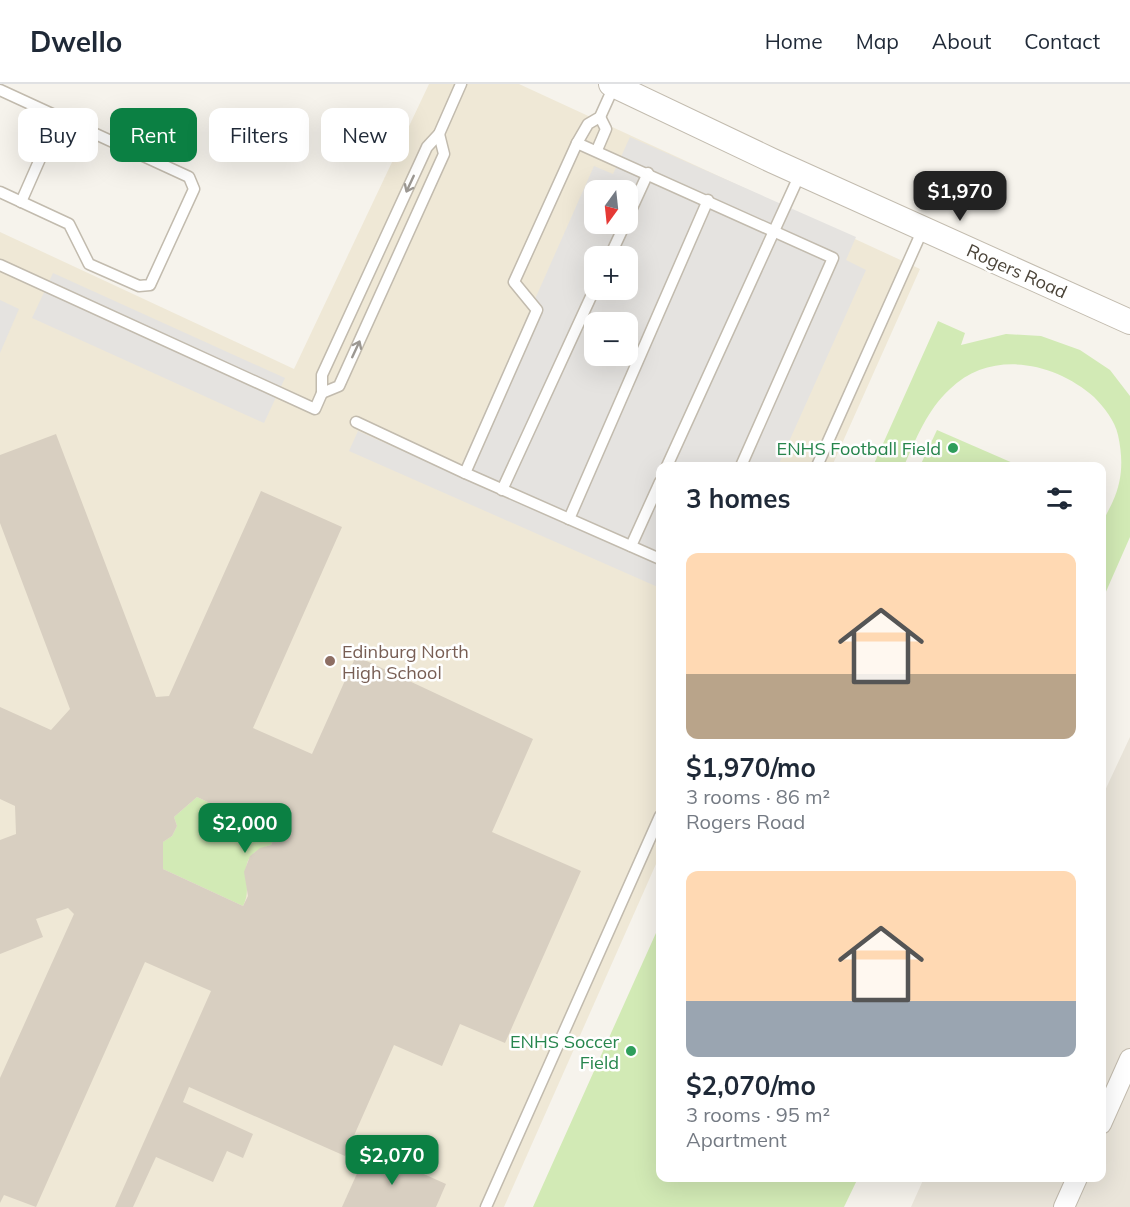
<!DOCTYPE html>
<html lang="en">
<head>
<meta charset="utf-8">
<style>
  body { margin:0; font-family:Mulish,sans-serif; background:#f2f2f3; color:#1f2937; height:100vh; display:flex; flex-direction:column; font-size:22px; white-space:nowrap }
  * { box-sizing:border-box; margin:0 }
  p { font-size:20px; color:#747a83 }
  .icon { flex:none; width:33px; height:33px; fill:none; stroke:currentColor; stroke-width:2; stroke-linecap:round; stroke-linejoin:round }
  .map { position:relative; flex:1; overflow:hidden }
  .sheet { position:absolute; left:656px; top:378px; width:450px; height:720px; display:flex; flex-direction:column; background:#fff; border-radius:12px; box-shadow:0 6px 24px #0002 }
  .sheet>* { flex:none }
  .top-card { position:absolute; left:18px; top:24px; width:548px; height:54px; display:flex; gap:12px }
  .needle { width:39px; rotate:195deg }
  .buttons { position:absolute; left:584px; top:96px; display:grid; gap:12px }
  .buttons a { display:grid; place-items:center; width:54px; height:54px; border-radius:12px; background:#fff; box-shadow:0 6px 24px #0002; font-size:30px }
  .price { position:absolute; translate:-50% -51px; padding:0 14px; border-radius:12px; background:#0b8043; color:#fff; font-size:20px; line-height:39px; filter:drop-shadow(0 2px 3px #0008) }
  .price::after { content:''; position:absolute; left:50%; top:36px; width:18px; height:14px; margin-left:-9px; background:inherit; clip-path:polygon(0 0,100% 0,50% 100%) }
  .price.selected { background:#222; color:#fff }
  ul { padding:0; list-style:none }
  li { display:grid; align-content:center; gap:12px; height:318px; padding:0 30px }
  li span { display:grid; place-items:center; height:186px; border-radius:12px; color:#555 }
  li>.icon { margin-inline-start:auto }
  span .icon { width:108px; height:108px; fill:#fffc; stroke-width:1 }
  li b { font-size:26px }
  h2 { display:flex; justify-content:space-between; align-items:center; height:72px; padding:0 30px; font-size:26px }
  .pill { padding:0 21px; border-radius:12px; background:#fff; box-shadow:0 6px 24px #0002; font-size:21px; line-height:54px }
  .pill.selected { background:#0b8043; color:#fff }
  header { display:flex; align-items:center; gap:36px; box-sizing:border-box; height:84px; padding:0 30px; background:#fff; border-bottom:2px solid #e0e1e3 }
  header strong { font-size:28px }
  nav { display:flex; gap:33px; margin-inline-start:auto; font-size:21px }
  .map>svg:first-child { display:block }
  .residential { fill:#eae5da }
  .education { fill:#efe8d6; fill-rule:evenodd }
  .green { fill:#d2eab5 }
  .parking { fill:#e5e3e0; fill-rule:evenodd }
  .building { fill:#d8cfc1; fill-rule:evenodd }
  .lines { fill:none; stroke-linecap:round; stroke-linejoin:round }
  .service-casing { stroke:#c2bbae; stroke-width:13 }
  .minor-casing { stroke:#c2bbae; stroke-width:22 }
  .tertiary-casing { stroke:#c2bbae; stroke-width:26 }
  .service { stroke:#fff; stroke-width:10 }
  .minor { stroke:#fff; stroke-width:20 }
  .tertiary { stroke:#fff; stroke-width:24 }
  .oneway { stroke:#9c9892 }
  .leisure-dot { fill:#2e9e5b; stroke:#fff; stroke-width:2 }
  .education-dot { fill:#8d6e63; stroke:#fff; stroke-width:2 }
  .labels { text-anchor:middle; dominant-baseline:central; stroke-width:5; stroke-linejoin:round; paint-order:stroke }
  .street-label { font-size:18px; fill:#4b4439; stroke:#fff }
  .leisure-label { font-size:18px; fill:#27864d; stroke:#fff; text-anchor:end }
  .education-label { font-size:18px; fill:#785e54; stroke:#fff; text-anchor:start }
</style>
</head>
<body>
<header>
<strong>Dwello</strong>
<nav><a>Home</a><a>Map</a><a>About</a><a>Contact</a></nav>
</header>
<div class="map">
<svg width="1130" height="1123" viewBox="0 0 1130 1123">
  <rect width="100%" height="100%" fill="#f6f3ec"/>
  <path class="residential" d="M1130,653V1123H911L924,1094H1101V715Z"/>
  <path class="education" d="M429,0H519L920,185L832,382H660V771L504,1123H0V148L294,285ZM594,106H627V140H594ZM594,172H627V206H594ZM594,238H627V272H594Z"/>
  <g class="green">
    <path d="M938,237L965,249L961,261L1006,250L1041,252L1080,266L1110,286L1130,312V453L1101,519C1101,496 1098,470 1101,446C1102,437 1109,426 1113,417C1123,395 1123,374 1118,351C1115,337 1104,323 1094,313C1055,278 991,265 950,305C927,326 916,355 904,382H873Z"/>
    <path d="M937,346L1020,382H920Z"/>
    <path d="M197,713L276,750L271,761C229,773 256,798 243,822L163,785V758L172,752L177,742L174,733Z"/>
    <path d="M660,840V1094H858L844,1123H533Z"/>
  </g>
  <g class="parking">
    <path d="M630,53L856,153L846,176L866,186L778,382H660V504L349,367L358,347L457,391L594,82L613,90ZM594,106H627V140H594ZM594,172H627V206H594ZM594,238H627V272H594Z"/>
    <path d="M53,189L285,294L264,339L32,234Z"/>
    <path d="M0,216L19,225L0,269Z"/>
  </g>
  <g class="building">
    <path d="M56,350L156,613L169,612L261,407L342,443L253,644L312,670L356,572L533,655L492,748L581,787L505,959L460,940L442,982L394,961L345,1072L189,1003L183,1018L253,1050L243,1074L227,1067L213,1098L156,1073L133,1123H115L211,907L145,878L36,1123L4,1111L0,1119V994L74,830L68,824L36,835L43,853L0,870V756L16,750L15,722L0,715V623L51,646L70,625L0,439V371ZM197,713L276,750L271,761L260,764L250,772L244,788L248,812L243,822L163,785V758L172,752L177,742L174,733Z"/>
    <path d="M368,1065L446,1100L436,1123H342Z"/>
  </g>
  <g class="lines">
    <defs>
      <g id="service">
        <path d="M0,6L189,93L194,105L150,201L139,202L89,180L69,140L0,108"/>
        <path d="M577,59L588,40L600,33L614,2"/>
        <path d="M597,66L606,45L600,33"/>
        <path d="M21,118L58,34"/>
        <path d="M627,135L648,89"/>
        <path d="M610,172L625,140"/>
        <path d="M0,181L315,325L322,309V291L427,63L439,50L461,0"/>
        <path d="M322,309L339,302L444,70L439,50"/>
        <path d="M356,338L465,389L537,226L514,198L577,59L833,174L741,382"/>
        <path d="M667,382L800,90"/>
        <path d="M817,382L923,145"/>
        <path d="M465,389L660,475"/>
        <path d="M502,406L594,206"/>
        <path d="M569,435L708,116"/>
        <path d="M631,462L660,398"/>
        <path d="M486,1123L660,732"/>
      </g>
      <g id="minor">
        <path d="M1101,1040L1130,975"/>
        <path d="M1064,1123L1077,1094"/>
      </g>
      <path id="tertiary" d="M611,0L773,77L1130,238"/>
    </defs>
    <use href="#service" class="service-casing"/>
    <use href="#minor" class="minor-casing"/>
    <use href="#tertiary" class="tertiary-casing"/>
    <use href="#service" class="service"/>
    <use href="#minor" class="minor"/>
    <use href="#tertiary" class="tertiary"/>
  </g>
  <defs><path id="oneway-shaft" d="M-6 0H5M1.5-3L5.5 0L1.5 3" fill="none" stroke-width="1.6" stroke-linecap="round" stroke-linejoin="round" transform="scale(1.5)"/></defs>
  <g class="oneway">
    <use href="#oneway-shaft" transform="translate(410 100) rotate(115)"/>
    <use href="#oneway-shaft" transform="translate(356 265) rotate(-65)"/>
  </g>
  <g class="leisure-dot">
    <circle cx="953" cy="364" r="6"/>
    <circle cx="631" cy="967" r="6"/>
  </g>
  <circle class="education-dot" cx="330" cy="577" r="6"/>
  <g class="labels">
    <g class="street-label">
      <text transform="translate(1017 187) rotate(24)">Rogers Road</text>
    </g>
    <g class="leisure-label">
      <text x="941" y="364">ENHS Football Field</text>
      <text x="619" y="957">ENHS Soccer<tspan x="619" dy="21">Field</tspan></text>
    </g>
    <g class="education-label">
      <text x="342" y="567">Edinburg North<tspan x="342" dy="21">High School</tspan></text>
    </g>
  </g>
</svg>
<div class="buttons">
<a><svg class="needle" viewBox="-14 -14 28 28"><path d="M0-13l5 13h-10z" fill="#e53935"/><path d="M0 13l5-13h-10z" fill="#747a83"/></svg></a>
<a>+</a>
<a>−</a>
</div>
<b class="price selected" style="left:960px;top:138px">$1,970</b>
<b class="price" style="left:245px;top:770px">$2,000</b>
<b class="price" style="left:392px;top:1102px">$2,070</b>
<div class="top-card">
<a class="pill">Buy</a>
<a class="pill selected">Rent</a>
<a class="pill">Filters</a>
<a class="pill">New</a>
</div>
<section class="sheet">
<h2>3 homes<svg class="icon" aria-label="filters" viewBox="0 0 24 24"><path d="M4 7h16M4 17h16"/><circle cx="9" cy="7" r="2"/><circle cx="15" cy="17" r="2"/></svg></h2>
<ul>
<li><span style="background:linear-gradient(#ffd9b3 65%,#b9a48a 0)"><svg class="icon" aria-label="home" viewBox="0 0 24 24"><path d="M3 11l9-7 9 7M6 9v11h12V9"/></svg></span><div><b>$1,970/mo</b><p>3 rooms · 86 m²</p><p>Rogers Road</p></div></li>
<li><span style="background:linear-gradient(#ffd9b3 70%,#9aa5b1 0)"><svg class="icon" aria-label="home" viewBox="0 0 24 24"><path d="M3 11l9-7 9 7M6 9v11h12V9"/></svg></span><div><b>$2,070/mo</b><p>3 rooms · 95 m²</p><p>Apartment</p></div></li>
</ul>
</section>
</div>
</body>
</html>
